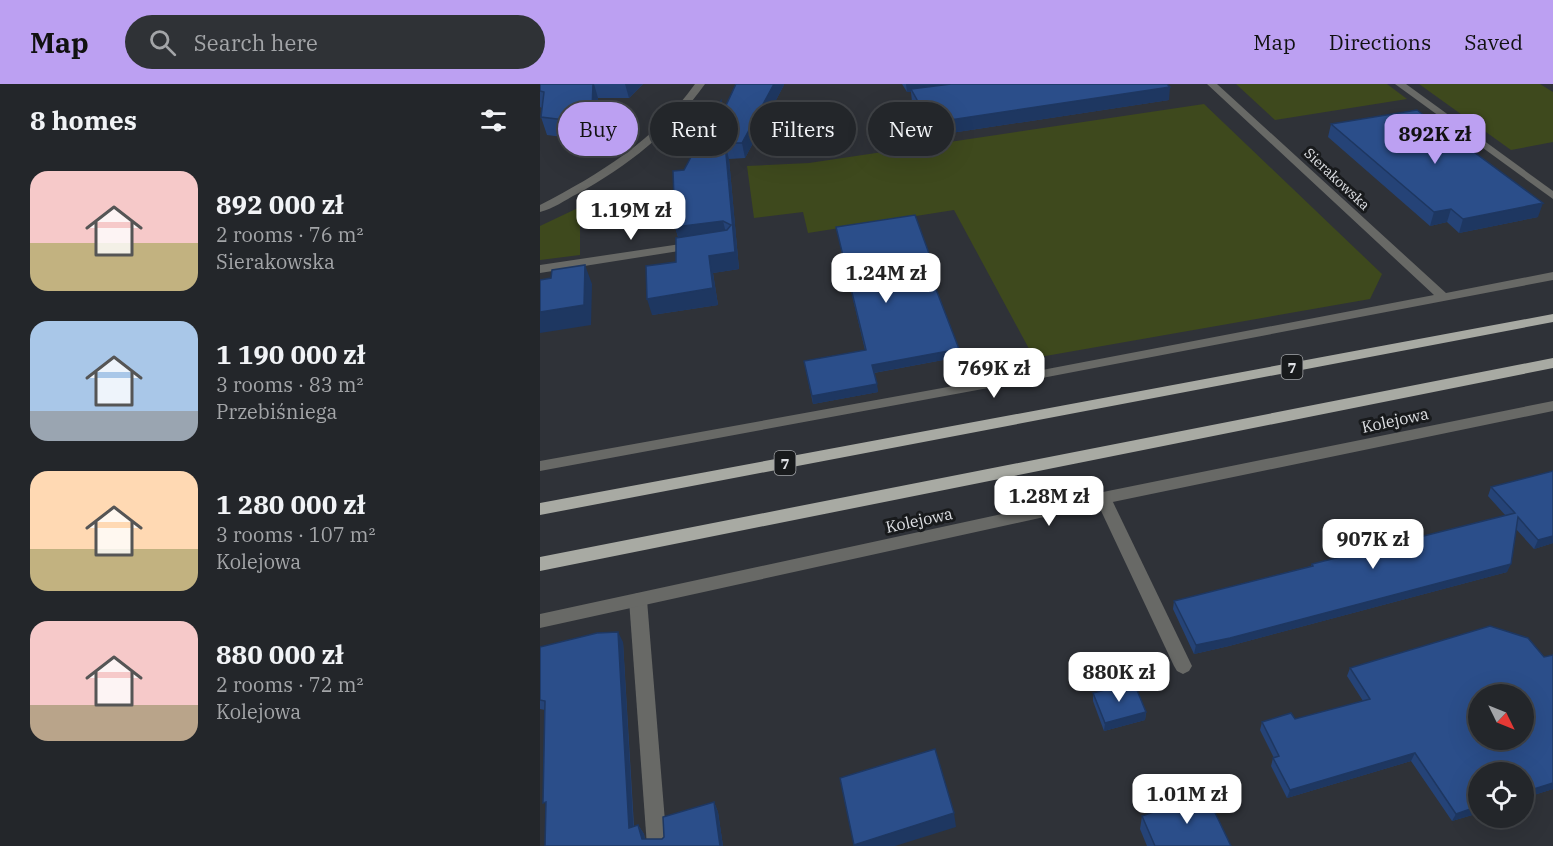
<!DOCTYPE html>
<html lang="en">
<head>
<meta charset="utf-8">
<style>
  body { margin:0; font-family:"IBM Plex Serif",serif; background:#2f3236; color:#f1f3f6; height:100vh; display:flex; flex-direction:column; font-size:22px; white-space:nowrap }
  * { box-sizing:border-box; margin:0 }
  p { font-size:20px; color:#a3a5a8 }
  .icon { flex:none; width:33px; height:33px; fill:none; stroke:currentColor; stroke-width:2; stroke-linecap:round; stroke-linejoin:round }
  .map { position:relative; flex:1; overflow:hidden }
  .sheet { display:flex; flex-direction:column; background:#23262a; width:540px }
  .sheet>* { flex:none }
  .top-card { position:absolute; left:18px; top:18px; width:570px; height:54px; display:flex; gap:12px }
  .needle { width:39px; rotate:133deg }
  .fabs { position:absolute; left:928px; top:600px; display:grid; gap:12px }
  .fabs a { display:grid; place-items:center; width:66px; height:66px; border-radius:50%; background:#23262a; box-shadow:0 6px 24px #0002,0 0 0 2px #404347; font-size:30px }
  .price { position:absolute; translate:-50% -51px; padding:0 14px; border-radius:12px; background:#fff; color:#222; font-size:20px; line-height:39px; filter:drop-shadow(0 2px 3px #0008) }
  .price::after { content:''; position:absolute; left:50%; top:36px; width:18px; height:14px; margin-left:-9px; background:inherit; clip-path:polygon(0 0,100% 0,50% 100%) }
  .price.active { background:#bca0f2; color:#111 }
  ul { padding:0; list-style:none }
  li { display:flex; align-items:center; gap:18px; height:150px; padding:0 30px }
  li span { display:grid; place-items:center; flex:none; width:168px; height:120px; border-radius:18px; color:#555 }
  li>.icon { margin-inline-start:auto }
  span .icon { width:72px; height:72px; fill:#fffc; stroke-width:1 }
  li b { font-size:26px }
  h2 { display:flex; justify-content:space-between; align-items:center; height:72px; padding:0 30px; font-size:26px }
  .chip { padding:0 21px; border-radius:27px; background:#23262a; box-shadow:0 6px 24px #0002,0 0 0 2px #404347; font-size:21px; line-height:54px }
  .chip.active { background:#bca0f2; color:#111 }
  header { display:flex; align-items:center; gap:36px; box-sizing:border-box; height:84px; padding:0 30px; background:#bca0f2; color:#111 }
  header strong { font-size:28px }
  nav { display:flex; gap:33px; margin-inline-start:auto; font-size:21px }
  .search { width:420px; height:54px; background:#2f3236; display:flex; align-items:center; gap:15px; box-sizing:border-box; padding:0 21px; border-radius:33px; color:#a3a5a8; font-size:22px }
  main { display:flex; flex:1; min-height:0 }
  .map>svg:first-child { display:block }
  .green { fill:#3e491d }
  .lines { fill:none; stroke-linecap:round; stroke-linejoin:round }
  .service { fill:#686966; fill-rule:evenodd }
  .minor { fill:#686966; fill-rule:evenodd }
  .trunk { fill:#a8aaa3; fill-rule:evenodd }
  .wall { fill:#254377 }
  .shaded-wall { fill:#1e3761 }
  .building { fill:#2b4e8a; stroke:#1e3761; stroke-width:1.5; fill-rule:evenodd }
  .labels { text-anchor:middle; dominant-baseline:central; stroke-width:6; stroke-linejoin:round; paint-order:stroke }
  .far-street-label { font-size:14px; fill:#dee0e4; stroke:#181a1c }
  .shield { fill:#181a1c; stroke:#a3a5a8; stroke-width:1.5 }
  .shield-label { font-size:15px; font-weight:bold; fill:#dee0e4 }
  .street-label { font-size:16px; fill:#dee0e4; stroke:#181a1c }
</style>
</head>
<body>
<header>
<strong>Map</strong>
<div class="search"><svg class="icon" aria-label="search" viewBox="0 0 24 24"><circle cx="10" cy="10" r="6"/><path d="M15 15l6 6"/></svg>Search here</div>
<nav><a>Map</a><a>Directions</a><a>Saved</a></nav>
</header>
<main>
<section class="sheet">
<h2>8 homes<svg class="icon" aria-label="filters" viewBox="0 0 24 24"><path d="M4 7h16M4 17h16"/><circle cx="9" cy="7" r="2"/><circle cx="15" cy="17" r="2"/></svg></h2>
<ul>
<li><span style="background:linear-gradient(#f6c9c9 60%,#c2b280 0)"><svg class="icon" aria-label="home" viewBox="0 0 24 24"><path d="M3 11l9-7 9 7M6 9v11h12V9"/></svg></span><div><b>892 000 zł</b><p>2 rooms · 76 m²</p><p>Sierakowska</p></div></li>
<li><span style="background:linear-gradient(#a9c7e8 75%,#9aa5b1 0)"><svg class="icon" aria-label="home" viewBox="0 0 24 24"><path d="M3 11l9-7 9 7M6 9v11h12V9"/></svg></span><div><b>1 190 000 zł</b><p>3 rooms · 83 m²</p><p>Przebiśniega</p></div></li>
<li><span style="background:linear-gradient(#ffd9b3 65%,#c2b280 0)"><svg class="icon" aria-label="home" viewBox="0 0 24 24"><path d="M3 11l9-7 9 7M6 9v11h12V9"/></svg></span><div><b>1 280 000 zł</b><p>3 rooms · 107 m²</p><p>Kolejowa</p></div></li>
<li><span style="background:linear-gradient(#f6c9c9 70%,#b9a48a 0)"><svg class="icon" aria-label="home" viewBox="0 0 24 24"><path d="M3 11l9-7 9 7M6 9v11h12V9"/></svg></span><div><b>880 000 zł</b><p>2 rooms · 72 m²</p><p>Kolejowa</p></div></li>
</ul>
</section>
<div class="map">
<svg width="1013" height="762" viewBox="0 0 1013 762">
  <rect width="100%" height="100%" fill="#2f3238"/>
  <g class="green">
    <path d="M696,0H847L867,15L735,36Z"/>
    <path d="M879,0H1000L1013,8V58L971,66Z"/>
    <path d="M664,20L842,190L830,215L494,274L414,126L268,149L263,128L214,134L207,82L269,79Z"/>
    <path d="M40,123V171L0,176V142Z"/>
  </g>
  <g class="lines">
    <g class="service">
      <path d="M855,0H866L1013,107V115Z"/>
      <path d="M563,408L568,410L571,414L652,582L649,587L643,590L637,587L634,582L555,414L558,410Z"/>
      <path d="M98,509L104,511L107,516L127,762H107L89,516L92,511Z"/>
    </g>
    <g class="minor">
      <path d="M155,0H165C131,48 88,82 37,110C25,116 13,125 0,128V121C60,90 115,56 155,0Z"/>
      <path d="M667,0H677L906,209L1013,188V196L502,294L0,387V377L502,286L894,211Z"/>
      <path d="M154,158L160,162L158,164L0,189V181Z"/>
      <path d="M1013,317V327L563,420L0,544V530L563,408Z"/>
    </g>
    <g class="trunk">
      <path d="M1013,230V238L0,431V419Z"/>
      <path d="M1013,274V284L0,487V473Z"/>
    </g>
  </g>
  <g class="wall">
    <path d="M0,0H103L89,14H58V43L38,55L7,51L1,33L2,24L0,23Z"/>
    <path d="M362,0H627L629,16L391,52L372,18L371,8H367Z"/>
    <path d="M244,1L205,74L189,75L199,185L173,189L178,221L112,231L136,178L138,153L135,143L144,86L183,27Z"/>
    <path d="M791,40L998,133L919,149L907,138L890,142L788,53Z"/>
    <path d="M296,143L395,193L392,194L419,265V273L334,289L338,308L273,320L264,277L325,266Z"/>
    <path d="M951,403L1013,459L994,465L976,445L967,488L689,562L654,570L633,525L634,517L771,482L772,480L966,432L948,412Z"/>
    <path d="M83,558L94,742L98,741L104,750L105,755H122L174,718L178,728L183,762H5L6,724L5,626L0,625V563Z"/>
    <path d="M1013,571V705L984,714V688H939V729L912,737L871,677L747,714L731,682L733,674H734L720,646L722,638L755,635L823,617L807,592L810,584L1004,573Z"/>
    <path d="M553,609L606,628L605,636L564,647L553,617Z"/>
    <path d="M602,732L691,762H607L600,745Z"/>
  </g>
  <g class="shaded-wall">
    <path d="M53,0H54L58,14V43L38,55L33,37Z"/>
    <path d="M85,0H103L89,14Z"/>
    <path d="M234,0H244V1L205,74L202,59Z"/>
    <path d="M366,0H426L371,5V8H367Z"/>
    <path d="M630,3L629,16L391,52L390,39Z"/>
    <path d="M185,59L189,75L199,185L173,189L178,221L112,231L107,215L169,172L195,168Z"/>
    <path d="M1003,119L998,133L919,149L923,135Z"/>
    <path d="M911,125L907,138L890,142L894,128Z"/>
    <path d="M183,137L187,153L140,159L135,143Z"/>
    <path d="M45,181L52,200L51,241L0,249V228Z"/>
    <path d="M395,186V193L390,194L389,187Z"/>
    <path d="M419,265V273L333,289L332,281Z"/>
    <path d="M337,300L338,308L273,320L272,312Z"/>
    <path d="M1013,452V459L994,465L998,456Z"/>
    <path d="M971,480L967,488L689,562L654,570L656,561Z"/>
    <path d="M78,548L83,558L94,753L89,744Z"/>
    <path d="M606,628L605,636L564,647L565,639Z"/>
    <path d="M875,669L871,677L747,714L750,706Z"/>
    <path d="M1013,699V705L984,714V708Z"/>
    <path d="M174,718L178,728L183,762H180Z"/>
    <path d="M939,722V729L912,737L916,730Z"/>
    <path d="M414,729L416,743L355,762H315L314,761Z"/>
    <path d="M98,741L104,750L106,762L102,755Z"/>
  </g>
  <g class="building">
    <path d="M0,0H53L52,26L33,37L1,33L4,8L0,7Z"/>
    <path d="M196,0H234L202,59H185L195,168L169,172L173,204L107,215L106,182L136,178V154L187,146L191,141L183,137L135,143L133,87L144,86L181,17L182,30Z"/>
    <path d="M411,0H627L630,3L390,39L371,5Z"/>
    <path d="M877,26L1003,119L923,135L911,125L894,128L791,40Z"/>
    <path d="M375,131L395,186L389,187L419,265L332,281L337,300L272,312L264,277L326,266L296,143Z"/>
    <path d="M45,181L44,221L0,228V196L11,194L12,186Z"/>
    <path d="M1013,387V452L998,456L978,433L971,480L690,554L656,561L634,517L773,482L772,480L975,429L951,403Z"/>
    <path d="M950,542L988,554L1004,573L1013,571V699L984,708V688H939V722L916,730L875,669L750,706L733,674L739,672L722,638L751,629L755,635L830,615L810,584ZM939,610H984V656H939Z"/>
    <path d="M78,548L89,744L98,741L102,755H122L124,753L123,733L174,718L180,762H5L6,718L3,719L5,617L0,616V563L57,549Z"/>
    <path d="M594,599L606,628L565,639L553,609Z"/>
    <path d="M395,665L414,729L314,761L300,694Z"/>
    <path d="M666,710L691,762H615L602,732Z"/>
  </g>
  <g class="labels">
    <g class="far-street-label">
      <text transform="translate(797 95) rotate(43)">Sierakowska</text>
    </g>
    <g class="shield">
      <rect x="741.5" y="271" width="21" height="24" rx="4.5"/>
      <rect x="234.5" y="367" width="21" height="24" rx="4.5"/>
    </g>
    <g class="shield-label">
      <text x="752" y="283">7</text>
      <text x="245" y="379">7</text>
    </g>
    <g class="street-label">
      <text transform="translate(855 336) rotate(-12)">Kolejowa</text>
      <text transform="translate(379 436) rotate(-12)">Kolejowa</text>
    </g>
  </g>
</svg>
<div class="fabs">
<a><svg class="needle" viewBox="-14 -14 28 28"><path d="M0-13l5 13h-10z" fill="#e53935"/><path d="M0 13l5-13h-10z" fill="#a3a5a8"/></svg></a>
<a><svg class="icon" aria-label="locate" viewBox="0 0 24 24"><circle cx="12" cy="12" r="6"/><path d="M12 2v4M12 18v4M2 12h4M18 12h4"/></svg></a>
</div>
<b class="price active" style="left:895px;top:81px">892K zł</b>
<b class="price" style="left:91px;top:157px">1.19M zł</b>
<b class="price" style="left:346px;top:220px">1.24M zł</b>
<b class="price" style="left:454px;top:315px">769K zł</b>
<b class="price" style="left:509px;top:443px">1.28M zł</b>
<b class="price" style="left:833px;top:486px">907K zł</b>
<b class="price" style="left:579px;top:619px">880K zł</b>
<b class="price" style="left:647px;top:741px">1.01M zł</b>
<div class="top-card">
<a class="chip active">Buy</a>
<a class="chip">Rent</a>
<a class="chip">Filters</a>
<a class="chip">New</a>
</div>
</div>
</main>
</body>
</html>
